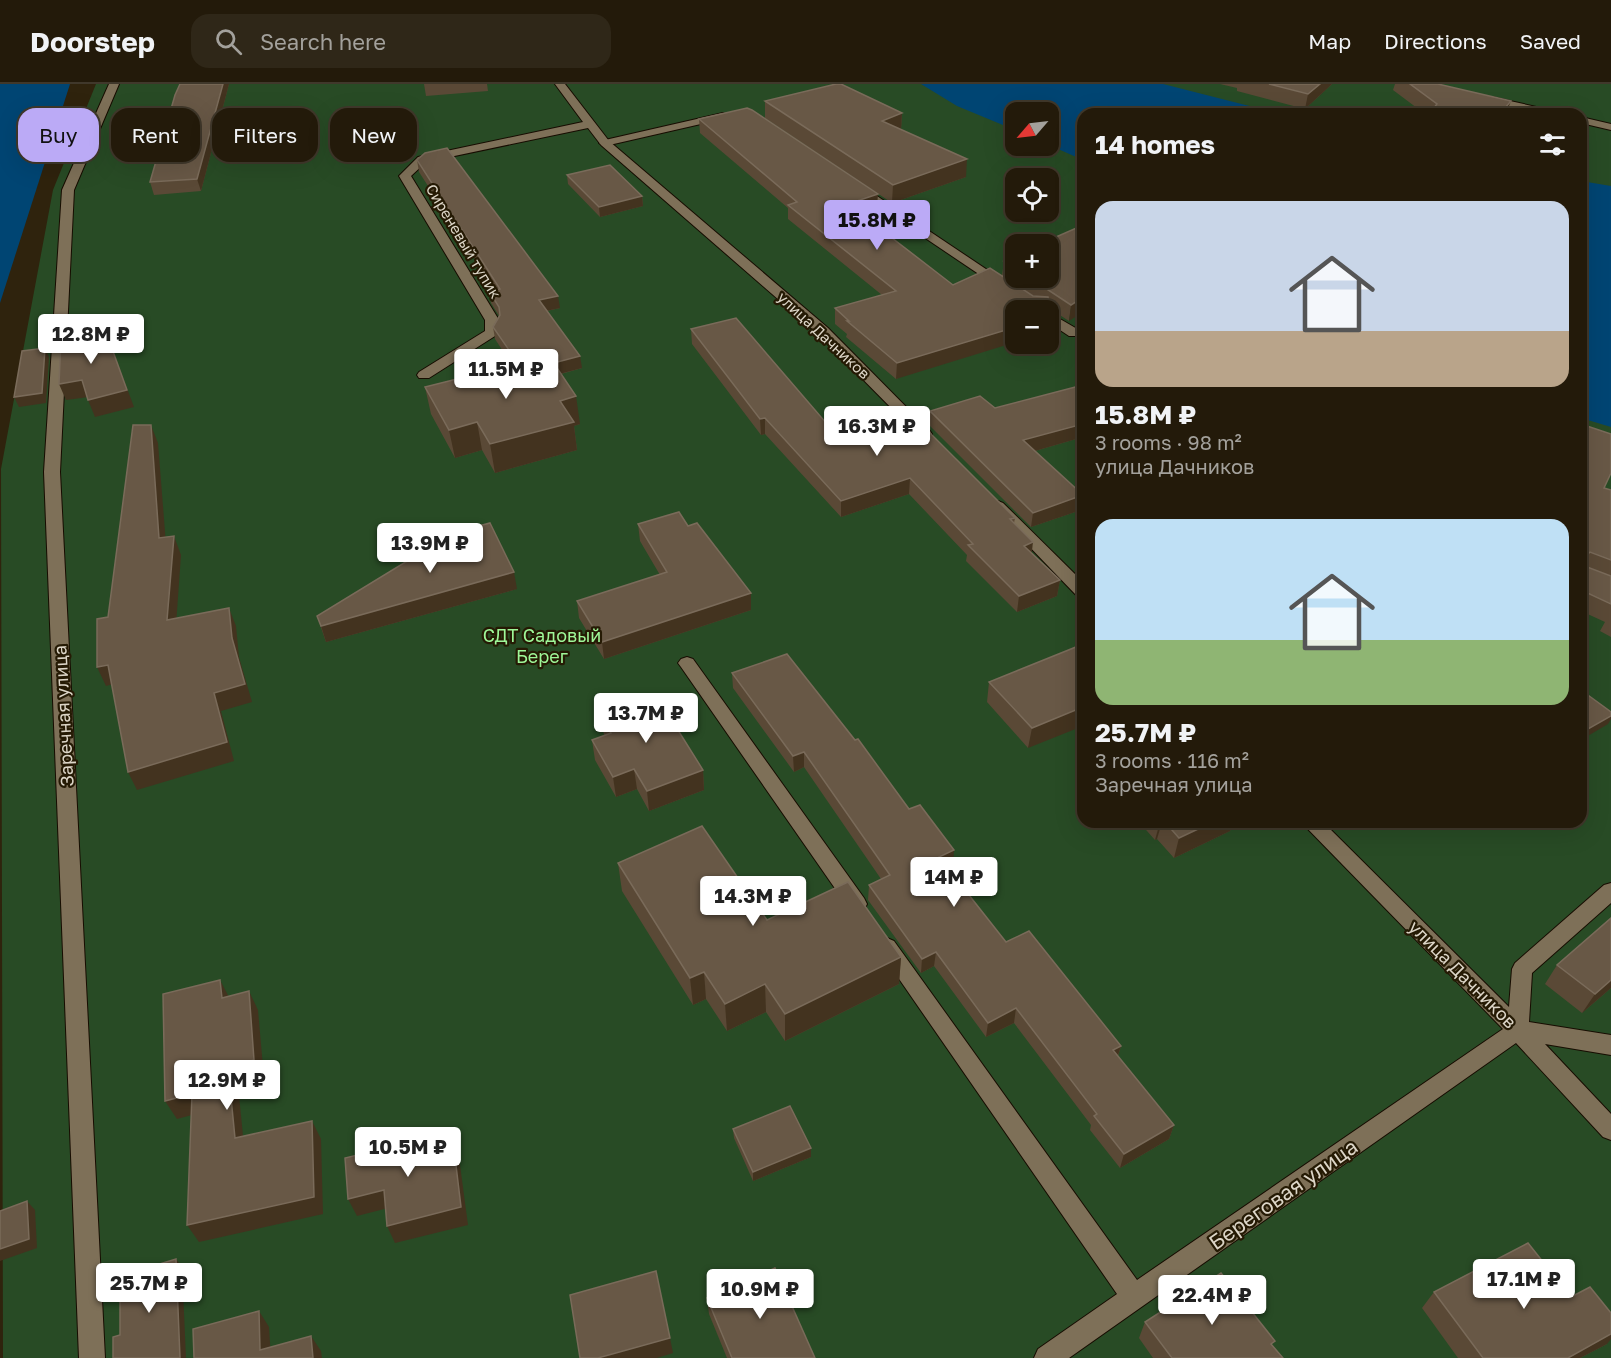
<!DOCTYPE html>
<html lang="en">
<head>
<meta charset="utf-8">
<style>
  body { margin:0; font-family:"Golos Text",sans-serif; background:#2f2718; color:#f1f3f6; height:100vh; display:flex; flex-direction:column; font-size:22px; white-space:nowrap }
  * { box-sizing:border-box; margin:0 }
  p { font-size:20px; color:#a3a19c }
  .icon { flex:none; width:33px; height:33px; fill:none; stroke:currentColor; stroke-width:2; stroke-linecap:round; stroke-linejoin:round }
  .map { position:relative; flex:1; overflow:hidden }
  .panel { position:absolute; left:1077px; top:24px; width:510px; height:720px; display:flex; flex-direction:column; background:#231a0a; border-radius:18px; box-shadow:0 6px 24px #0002,0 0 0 2px #40382b }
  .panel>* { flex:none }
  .guide { position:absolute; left:18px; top:24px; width:570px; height:54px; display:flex; gap:12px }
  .needle { width:39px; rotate:242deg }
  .controls { position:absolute; left:1005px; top:18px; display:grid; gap:12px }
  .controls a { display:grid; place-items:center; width:54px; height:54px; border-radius:12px; background:#231a0a; box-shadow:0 6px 24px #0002,0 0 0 2px #40382b; font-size:30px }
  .price { position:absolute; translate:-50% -51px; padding:0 14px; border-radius:6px; background:#fff; color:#222; font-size:20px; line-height:39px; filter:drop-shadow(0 2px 3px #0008) }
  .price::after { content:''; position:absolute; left:50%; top:36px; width:18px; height:14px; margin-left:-9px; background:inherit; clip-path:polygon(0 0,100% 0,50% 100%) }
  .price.active { background:#bbaaf6; color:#111 }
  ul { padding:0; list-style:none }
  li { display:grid; align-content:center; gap:12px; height:318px; padding:0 18px }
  li span { display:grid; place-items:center; height:186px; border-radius:18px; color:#555 }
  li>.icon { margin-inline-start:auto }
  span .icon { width:108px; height:108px; fill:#fffc; stroke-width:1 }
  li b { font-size:26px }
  h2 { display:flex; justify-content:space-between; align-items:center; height:72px; padding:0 18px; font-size:26px }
  .chip { padding:0 21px; border-radius:18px; background:#231a0a; box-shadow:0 6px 24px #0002,0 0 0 2px #40382b; font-size:21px; line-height:54px }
  .chip.active { background:#bbaaf6; color:#111 }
  header { display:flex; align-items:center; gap:36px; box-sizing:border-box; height:84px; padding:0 30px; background:#231a0a; border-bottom:2px solid #40382b }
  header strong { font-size:28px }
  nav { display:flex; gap:33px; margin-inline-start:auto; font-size:21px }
  .search { width:420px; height:54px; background:#2f2718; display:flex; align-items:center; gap:15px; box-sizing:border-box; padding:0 21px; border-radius:18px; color:#a3a19c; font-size:22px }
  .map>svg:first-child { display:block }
  .green { fill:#284b25; fill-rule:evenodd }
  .water { fill:#004573 }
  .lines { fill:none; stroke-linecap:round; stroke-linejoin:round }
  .service-casing { stroke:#170c00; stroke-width:2 }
  .minor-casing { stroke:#170c00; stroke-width:2 }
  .service { fill:#7e7058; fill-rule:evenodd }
  .minor { fill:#7e7058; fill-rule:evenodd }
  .wall { fill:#5a4936 }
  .shaded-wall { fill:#43331f }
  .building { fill:#685846; stroke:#7a6b5a; stroke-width:1.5 }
  .labels { text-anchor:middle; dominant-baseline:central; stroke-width:4.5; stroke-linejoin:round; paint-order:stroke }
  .far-street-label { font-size:15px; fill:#dcd5c7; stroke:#251a04 }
  .park-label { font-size:18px; fill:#9ef798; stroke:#251a04 }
  .street-label { font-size:18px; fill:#dcd5c7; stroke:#251a04 }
  .near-street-label { font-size:21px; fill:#dcd5c7; stroke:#251a04 }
</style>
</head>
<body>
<header>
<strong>Doorstep</strong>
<div class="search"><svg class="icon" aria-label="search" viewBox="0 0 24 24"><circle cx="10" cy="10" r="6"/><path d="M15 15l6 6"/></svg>Search here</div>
<nav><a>Map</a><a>Directions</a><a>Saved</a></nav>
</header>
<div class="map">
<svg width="1611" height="1274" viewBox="0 0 1611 1274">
  <rect width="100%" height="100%" fill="#2f230d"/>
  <path class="green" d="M96,0H1611V1274H3L1,385L53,106ZM1016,28H1048V62H1016ZM1083,30H1581V738H1083ZM1016,94H1048V128H1016ZM1016,160H1048V194H1016ZM1016,226H1048V260H1016Z"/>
  <g class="water">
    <path d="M0,0H70L0,219Z"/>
    <path d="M921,0H1163L1281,30H1083V76L1049,61L1048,28H1016L1015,46L957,22Z"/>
    <path d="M1581,97L1611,102V343L1581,334Z"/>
  </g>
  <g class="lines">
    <defs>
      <g id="service">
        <path d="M723,29L728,32L727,34L605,62L599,59L605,56Z"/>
        <path d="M858,101L862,102L1047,226H1032L854,106L852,104Z"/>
        <path d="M1048,228L1079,246L1081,249L1079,252H1069L1048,238Z"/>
      </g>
      <g id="minor">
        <path d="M109,0H119L74,106L60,388L105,1274H79L44,388L62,106Z"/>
        <path d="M555,0H565L609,57L828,244L930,347L932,350L930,353H920L818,250L601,61L588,44L426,78L411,92L499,236L500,243L495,252L429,294H419L417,291L419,288L485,247V236L399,92L418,73L583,38Z"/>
        <path d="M1492,13L1559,28L1560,30H1541L1488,18V14Z"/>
        <path d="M1581,33L1611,40V46L1581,39Z"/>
        <path d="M998,417L1003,419L1083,498V513L1077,512L993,425L990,422L993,419Z"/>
        <path d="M687,573L693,575L864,814L867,820L864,826L857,828L850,826L681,583L678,579L681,575Z"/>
        <path d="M1301,738H1323L1509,923L1512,885L1515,879L1604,801L1611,799V819L1532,889L1529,938L1611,951V971L1545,960L1611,1030V1056L1603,1053L1516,959L1069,1274H1034L1038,1265L1117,1210L877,863L880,857L887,854L894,857L1137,1196L1503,945Z"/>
      </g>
    </defs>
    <use href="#service" class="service-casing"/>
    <use href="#minor" class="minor-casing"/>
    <use href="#service" class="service"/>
    <use href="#minor" class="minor"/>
  </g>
  <g class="wall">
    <path d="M180,0H229L201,107L154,111L150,98Z"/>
    <path d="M424,0H487L488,7L426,12Z"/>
    <path d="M1220,0H1332L1305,25L1237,7V4Z"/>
    <path d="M1395,0H1438L1506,30H1425L1393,6Z"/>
    <path d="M765,17L902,29L901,46L966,93L892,119L765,34Z"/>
    <path d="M699,35L877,124L861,130L953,201L1002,192L1004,177L1016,172V194H1048L1083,142L1069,237L1049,224L1057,230L1055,246L1048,248V226L896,295L846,253L847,250L835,240V224L882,211L788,135V124L700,49Z"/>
    <path d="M417,76L560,224L547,227L582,284L561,290L580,340L574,342L577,366L495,389L482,366L455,374L431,330L425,303L512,281L495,255L493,243L499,232L491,219L489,207L495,206L419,88Z"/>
    <path d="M567,91L642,112L643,122L600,133L568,100Z"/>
    <path d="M691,245L839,354L1015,434L1014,439L1032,469L1060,496L1057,512L1017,528L966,477L967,471L909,410L841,433L765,350L761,351L692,260Z"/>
    <path d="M1083,301V353L1035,367L1083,411L1081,426L1031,443L929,341L930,327L995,324Z"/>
    <path d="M1581,340L1604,404L1611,406V553L1600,547L1605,538L1581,527Z"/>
    <path d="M638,440L688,442L751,509V526L604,575L579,534L577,517L660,491L640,457Z"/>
    <path d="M517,505L326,558L317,532Z"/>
    <path d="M1083,571L1028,664L987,618L989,598Z"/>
    <path d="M732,589L909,725L953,781L947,783L1006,858L1121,962L1118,972L1174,1041L1169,1055L1120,1084L1090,1046L1091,1041L1014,939L986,953L934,882L921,889L868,816L869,801L881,795L804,683L794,688L733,604Z"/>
    <path d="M600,630L703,686L704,706L649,727L637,705L616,713L595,676L592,656L604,651Z"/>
    <path d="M1139,738H1233L1230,747L1174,774L1157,755L1155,756Z"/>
    <path d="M618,779L767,836L901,873L899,900L785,957L766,928L727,947L706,915L693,921L622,807Z"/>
    <path d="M1611,834V904L1582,929L1545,900L1557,881Z"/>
    <path d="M733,1045L811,1073L753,1097L734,1054Z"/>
    <path d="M1434,1208L1571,1213L1607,1260L1580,1274H1458L1422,1224Z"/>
    <path d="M707,1214L815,1274H727L709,1230Z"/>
    <path d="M1145,1238L1272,1261L1283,1274H1153L1139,1254Z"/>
  </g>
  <g class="shaded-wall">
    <path d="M223,0H229L201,107L197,95Z"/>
    <path d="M1320,0H1332L1305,25L1308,10Z"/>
    <path d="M1511,17L1506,30H1500Z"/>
    <path d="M902,29L901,46L882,37Z"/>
    <path d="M967,75L966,93L892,119L893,101Z"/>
    <path d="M878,110L877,124L847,135L848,120Z"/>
    <path d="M642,112L643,122L600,133L599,123Z"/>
    <path d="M558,212L560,224L541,228L539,216Z"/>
    <path d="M1083,213V228L1069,237L1071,221Z"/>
    <path d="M1057,230L1055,246L1048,248V233Z"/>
    <path d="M1016,243V258L896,295L897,279Z"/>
    <path d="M106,248L134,323L95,333L88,316Z"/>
    <path d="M45,264L49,273L46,319L19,323L14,313Z"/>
    <path d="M580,272L582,284L525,299L523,287Z"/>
    <path d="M82,296L89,313L66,316L59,300Z"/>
    <path d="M576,312L580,340L574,342L577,366L495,389L490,360L560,317Z"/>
    <path d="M765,334V350L761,351L760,335Z"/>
    <path d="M477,338L482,366L455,374L449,346Z"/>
    <path d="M1083,340V353L1021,371L1023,356Z"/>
    <path d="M151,341L158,359L167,473L159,454Z"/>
    <path d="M910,394L909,410L841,433V417Z"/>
    <path d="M1083,411L1081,426L1031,443L1033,429Z"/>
    <path d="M174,452L181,471L175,555L167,536Z"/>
    <path d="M1033,458L1031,475L1024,462Z"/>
    <path d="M514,488L517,505L326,558L321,542Z"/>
    <path d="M1060,496L1057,512L1017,528L1019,512Z"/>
    <path d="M751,509V526L604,575L602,558Z"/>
    <path d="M229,524L236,542L239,573L252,618L221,627L234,677L137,706L128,688L214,609Z"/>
    <path d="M108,581L117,599L106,602L97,583Z"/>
    <path d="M1083,623V642L1028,664L1032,644Z"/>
    <path d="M1611,632V635L1608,640L1581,656V649Z"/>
    <path d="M804,668V683L794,688L793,672Z"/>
    <path d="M634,685L637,705L616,713L613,693Z"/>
    <path d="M703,686L704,706L649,727L647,707Z"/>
    <path d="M1160,738H1162L1157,755L1155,756Z"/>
    <path d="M1213,738H1233L1230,747L1174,774L1179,754Z"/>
    <path d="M954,766L953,781L937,788L939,773Z"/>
    <path d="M936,868L934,882L921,889L922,875Z"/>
    <path d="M901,873L899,900L785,957V930Z"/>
    <path d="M704,888L706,915L693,921L690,894Z"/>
    <path d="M220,896L230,915L222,914Z"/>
    <path d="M1611,896V904L1582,929L1595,910Z"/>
    <path d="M765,900L766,928L727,947L725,920Z"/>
    <path d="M249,907L258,926L264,994L238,1001L245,1072L235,1054L228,983Z"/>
    <path d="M1016,924L1014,939L986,953L988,939Z"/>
    <path d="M1121,962L1116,977L1113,966Z"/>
    <path d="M192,1010L203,1028L177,1035L165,1017Z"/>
    <path d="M312,1037L321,1055L323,1130L199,1158L187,1141Z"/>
    <path d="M1174,1041L1169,1055L1120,1084L1124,1070Z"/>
    <path d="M452,1048L458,1066L468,1141L395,1159L387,1142Z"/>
    <path d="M811,1064V1073L753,1097V1088Z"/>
    <path d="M384,1106L392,1123L357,1132L348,1115Z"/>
    <path d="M27,1117L35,1126L37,1164L0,1177V1165Z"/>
    <path d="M176,1175L182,1183L186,1274H180Z"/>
    <path d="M259,1227L269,1243L271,1274L260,1266Z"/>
    <path d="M1611,1250V1255L1607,1260L1580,1274H1568Z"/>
    <path d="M311,1252L321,1267L322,1274H313Z"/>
    <path d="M670,1254L673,1269L657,1274H598Z"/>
  </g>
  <g class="building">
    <path d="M180,0H223L197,95L150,98L175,11Z"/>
    <path d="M836,0H841L902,29L882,37L967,75L893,101L765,17Z"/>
    <path d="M1269,0H1320L1308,10Z"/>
    <path d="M1410,0H1438L1511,17L1500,30H1429L1437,20Z"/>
    <path d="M747,24L752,26L878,110L848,120L953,201L990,184L1033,212L1048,213L1049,224L1057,230L1048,233V226H1016V243L897,279L847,237H849L835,224L896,207L788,121L797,118L699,35Z"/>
    <path d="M447,64L558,212L539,216L580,272L554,279L549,272L518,279L493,243L500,231L499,223L489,207L500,205L417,76L425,69Z"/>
    <path d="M610,81L642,112L599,123L567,91Z"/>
    <path d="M1081,142H1083V213L1071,221L1030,194H1048V160H1040Z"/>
    <path d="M1016,172V184L1004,177Z"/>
    <path d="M736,234L839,354L912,331L1015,434L1010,435L1033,458L1024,462L1060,496L1019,512L968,461L973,460L910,394L841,417L765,334L760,335L691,245Z"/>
    <path d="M106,248L127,306L88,316L82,296L59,300L61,254Z"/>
    <path d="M45,264L42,309L14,313L22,267Z"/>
    <path d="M549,272L576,312L560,317L574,338L490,360L477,338L449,346L425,303Z"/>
    <path d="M1083,301V340L1023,356L1083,411L1033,429L930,327L980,312L995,324Z"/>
    <path d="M1581,340L1611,350V389L1604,404L1611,406V476L1590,468L1587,471V483L1611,492V520L1581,506Z"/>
    <path d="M133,341H151L159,454L174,452L167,536L229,524L232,554L245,600L214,609L227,658L128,688L108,581L97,583V535L108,533Z"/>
    <path d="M679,428L688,442L697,439L751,509L602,558L577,517L667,488L638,440Z"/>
    <path d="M490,439L514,488L321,542L317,532L453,449Z"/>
    <path d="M1076,563L1083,571V623L1032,644L989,598Z"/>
    <path d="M787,570L855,656L858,655L909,725L920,721L954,766L939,773L1006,858L1029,847L1121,962L1113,966L1174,1041L1124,1070L1094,1032L1097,1030L1016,924L988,939L936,868L922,875L869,801L890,791L804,668L793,672L732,589Z"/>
    <path d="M1581,606L1611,628V632L1581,649Z"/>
    <path d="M656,611L703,686L647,707L634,685L613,693L592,656L611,649L600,630Z"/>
    <path d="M1165,738H1213L1179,754Z"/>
    <path d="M702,742L767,836L848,798L901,873L785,930L765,900L725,920L704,888L690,894L618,779Z"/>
    <path d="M1611,834V896L1595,910L1557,881Z"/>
    <path d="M220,896L222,914L249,907L254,976L228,983L235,1054L312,1037L314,1113L187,1141L192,1010L165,1017L163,910Z"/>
    <path d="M790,1022L811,1064L753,1088L733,1045Z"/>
    <path d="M452,1048L461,1123L387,1142L384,1106L348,1115L345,1074Z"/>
    <path d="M27,1117L29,1155L0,1165V1127Z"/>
    <path d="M1528,1159L1571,1213L1590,1203L1611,1229V1250L1568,1274H1483L1434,1208Z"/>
    <path d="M176,1175L180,1274H113V1253L120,1251V1192Z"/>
    <path d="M775,1184L815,1274H732L707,1214Z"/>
    <path d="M656,1187L670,1254L598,1274H580L570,1211Z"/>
    <path d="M1221,1189L1275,1257L1271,1260L1283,1274H1172L1145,1238Z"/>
    <path d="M259,1227L260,1266L311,1252L313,1274H194L193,1245Z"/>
  </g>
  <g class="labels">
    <g class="far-street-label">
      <text transform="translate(464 157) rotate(59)">Сиреневый тупик</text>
      <text transform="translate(824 251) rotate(43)">улица Дачников</text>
    </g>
    <g class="park-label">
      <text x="542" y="551">СДТ Садовый<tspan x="542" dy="21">Берег</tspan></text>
    </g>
    <g class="street-label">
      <text transform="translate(63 632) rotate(-93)">Заречная улица</text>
      <text transform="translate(1463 890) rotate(45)">улица Дачников</text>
    </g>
    <g class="near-street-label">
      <text transform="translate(1283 1110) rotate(-35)">Береговая улица</text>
    </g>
  </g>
</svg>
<div class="controls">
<a><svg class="needle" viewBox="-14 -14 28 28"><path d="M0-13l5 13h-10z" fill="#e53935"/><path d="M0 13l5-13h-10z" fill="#a3a19c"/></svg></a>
<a><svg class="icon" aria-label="locate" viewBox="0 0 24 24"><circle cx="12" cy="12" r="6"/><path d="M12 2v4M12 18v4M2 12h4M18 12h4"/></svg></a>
<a>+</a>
<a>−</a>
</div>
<b class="price active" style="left:877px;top:167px">15.8M ₽</b>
<b class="price" style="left:91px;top:281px">12.8M ₽</b>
<b class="price" style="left:506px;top:316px">11.5M ₽</b>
<b class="price" style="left:877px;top:373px">16.3M ₽</b>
<b class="price" style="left:430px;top:490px">13.9M ₽</b>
<b class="price" style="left:646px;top:660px">13.7M ₽</b>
<b class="price" style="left:954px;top:824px">14M ₽</b>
<b class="price" style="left:753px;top:843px">14.3M ₽</b>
<b class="price" style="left:227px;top:1027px">12.9M ₽</b>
<b class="price" style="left:408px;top:1094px">10.5M ₽</b>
<b class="price" style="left:1524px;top:1226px">17.1M ₽</b>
<b class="price" style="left:149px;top:1230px">25.7M ₽</b>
<b class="price" style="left:760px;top:1236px">10.9M ₽</b>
<b class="price" style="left:1212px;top:1242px">22.4M ₽</b>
<div class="guide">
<a class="chip active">Buy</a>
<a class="chip">Rent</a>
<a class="chip">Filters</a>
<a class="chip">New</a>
</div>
<section class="panel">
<h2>14 homes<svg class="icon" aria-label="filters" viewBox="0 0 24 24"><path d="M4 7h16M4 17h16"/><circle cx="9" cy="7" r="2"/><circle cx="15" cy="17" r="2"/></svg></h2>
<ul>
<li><span style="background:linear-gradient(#c9d6e8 70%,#b9a48a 0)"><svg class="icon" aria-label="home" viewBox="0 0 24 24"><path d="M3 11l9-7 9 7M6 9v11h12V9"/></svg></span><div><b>15.8M ₽</b><p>3 rooms · 98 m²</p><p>улица Дачников</p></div></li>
<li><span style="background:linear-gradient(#bfe0f5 65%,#8fb573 0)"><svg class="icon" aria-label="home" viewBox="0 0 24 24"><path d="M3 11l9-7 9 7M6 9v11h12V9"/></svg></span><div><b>25.7M ₽</b><p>3 rooms · 116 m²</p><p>Заречная улица</p></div></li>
</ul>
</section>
</div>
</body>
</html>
